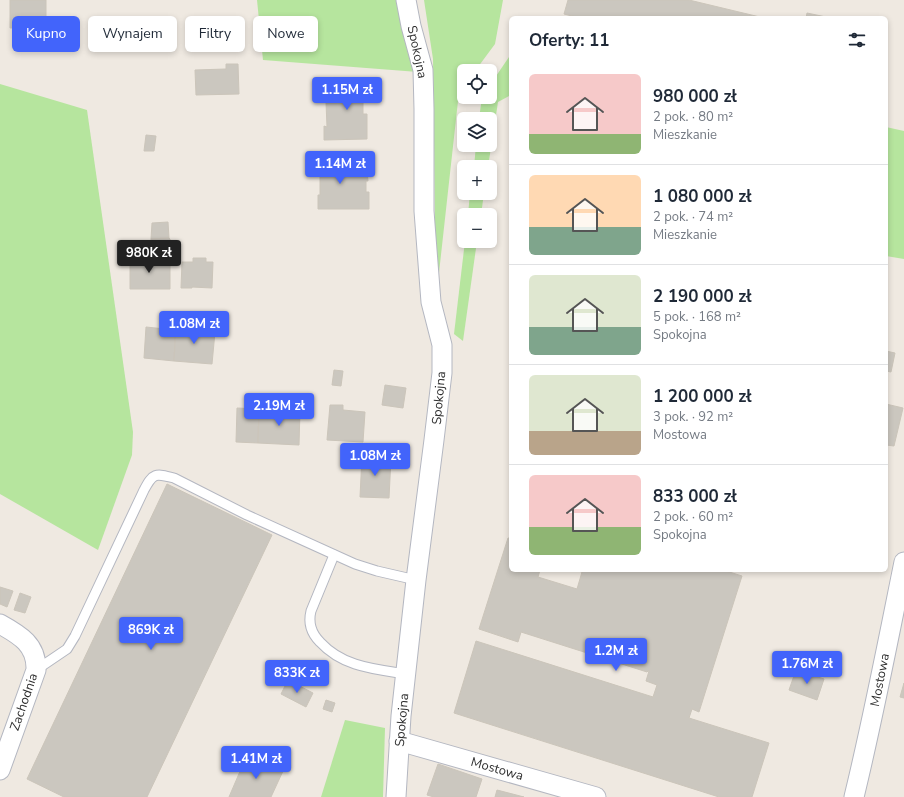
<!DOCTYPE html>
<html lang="pl">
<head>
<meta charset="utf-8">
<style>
  body { margin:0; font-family:"Nunito Sans",sans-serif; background:#f2f2f3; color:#1f2937; height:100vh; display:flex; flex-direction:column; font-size:15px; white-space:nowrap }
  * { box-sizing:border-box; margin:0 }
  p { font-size:13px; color:#747a83 }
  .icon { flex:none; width:22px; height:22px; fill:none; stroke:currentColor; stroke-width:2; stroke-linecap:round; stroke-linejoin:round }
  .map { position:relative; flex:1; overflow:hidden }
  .panel { position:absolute; left:509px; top:16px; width:379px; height:556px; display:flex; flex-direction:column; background:#fff; border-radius:6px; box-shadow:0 2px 6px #0003 }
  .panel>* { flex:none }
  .banner { position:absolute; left:12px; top:16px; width:380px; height:36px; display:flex; gap:8px }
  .fabs { position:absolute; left:457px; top:64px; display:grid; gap:8px }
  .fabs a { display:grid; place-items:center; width:40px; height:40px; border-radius:6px; background:#fff; box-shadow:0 2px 6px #0003; font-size:20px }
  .price { position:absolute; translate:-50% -34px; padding:0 9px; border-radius:4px; background:#4264fb; color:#fff; font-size:13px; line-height:26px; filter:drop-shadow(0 1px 2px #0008) }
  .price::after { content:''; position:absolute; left:50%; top:24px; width:12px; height:9px; margin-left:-6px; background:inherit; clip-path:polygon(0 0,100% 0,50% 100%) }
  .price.active { background:#222; color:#fff }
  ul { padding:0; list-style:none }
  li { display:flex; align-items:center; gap:12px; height:100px; padding:0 20px }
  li+li { border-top:1px solid #e0e1e3 }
  li span { display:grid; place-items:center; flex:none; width:112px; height:80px; border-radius:6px; color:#555 }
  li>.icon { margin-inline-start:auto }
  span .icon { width:48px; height:48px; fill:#fffc; stroke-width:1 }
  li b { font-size:17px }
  h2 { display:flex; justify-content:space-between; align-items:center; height:48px; padding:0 20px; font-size:17px }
  .pill { padding:0 14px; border-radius:6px; background:#fff; box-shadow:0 2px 6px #0003; font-size:14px; line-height:36px }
  .pill.active { background:#4264fb; color:#fff }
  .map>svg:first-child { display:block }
  .green { fill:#b6e59e }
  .building { fill:#cbc7bf; stroke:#cbc5ba }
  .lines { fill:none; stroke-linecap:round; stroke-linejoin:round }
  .service-casing { stroke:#b4b7c1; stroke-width:11 }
  .minor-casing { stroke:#b4b7c1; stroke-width:21 }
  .service { stroke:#fff; stroke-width:9 }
  .minor { stroke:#fff; stroke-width:19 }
  .labels { text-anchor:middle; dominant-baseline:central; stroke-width:3; stroke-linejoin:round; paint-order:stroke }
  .street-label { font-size:13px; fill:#2e2e2e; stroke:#fff }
</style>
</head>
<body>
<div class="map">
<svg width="904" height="797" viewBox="0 0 904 797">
  <rect width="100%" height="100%" fill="#efe9e1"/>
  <g class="green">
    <path d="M257,0H400L418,72L263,60Z"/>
    <path d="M424,0H503L495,44L475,71H464V85L459,92L436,300L433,59Z"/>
    <path d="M511,54V95L498,102L488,167H474L476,145H490V119H479L482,97H490V85Z"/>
    <path d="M0,84L87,110L133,432L132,455L98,550L0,494Z"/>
    <path d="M886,127L904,131V259L886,256Z"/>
    <path d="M470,193H484L481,215H468Z"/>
    <path d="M465,241H477L463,341L454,334Z"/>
    <path d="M345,720L385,728L383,797H321Z"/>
  </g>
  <g class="building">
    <path d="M10,0H46V27L10,28Z"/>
    <path d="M568,0H689L764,18H580L564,14Z"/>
    <path d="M807,13L826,17L825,18H806Z"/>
    <path d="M226,64H238L239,94L196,95L195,70L226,69Z"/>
    <path d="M369,82L370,101H363V114H367V139L324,140V126L327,127L326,102H328V83Z"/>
    <path d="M146,135L156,136L154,151H144Z"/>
    <path d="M306,159H350L351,171H367L368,181H366V192H369V209H318V195H320V171L306,172Z"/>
    <path d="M168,222L169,238L151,239L152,223Z"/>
    <path d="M169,238L170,239V263H157V250L151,251V239Z"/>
    <path d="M130,258H157V263H170V289H130Z"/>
    <path d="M193,258H206V262H213L212,288L192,287V288H181L182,262H193Z"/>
    <path d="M165,323L176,324L174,361L144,358L146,327L165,329Z"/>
    <path d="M176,324L192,325L191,330L215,332L212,364L174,361Z"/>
    <path d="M886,351L895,353L891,372L886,371Z"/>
    <path d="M334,370L343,371L341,386L332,385Z"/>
    <path d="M385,385L406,388L403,408L382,405Z"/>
    <path d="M886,404L903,408L894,446L886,445Z"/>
    <path d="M330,405H343V410L365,412L363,442L327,440Z"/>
    <path d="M237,408L259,409L258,443L236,442Z"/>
    <path d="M259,409L300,410L299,445L258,443Z"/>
    <path d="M362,456L391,458L389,498L360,497Z"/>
    <path d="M167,484L272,535L147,797H64L27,779Z"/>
    <path d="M508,538H511V570H540L538,577L577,589L582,572L578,571V570H723L742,576L699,712L692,709L689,718L769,743L752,797H719L454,713L476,641L653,697L657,685L646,681L649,671H648L647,672L521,632L518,642L479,629Z"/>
    <path d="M0,587L13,591L7,607L0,604Z"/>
    <path d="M20,593L31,597L25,613L14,610Z"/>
    <path d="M796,670L824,679L817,700L789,690Z"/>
    <path d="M288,680L313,693L306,707L281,694Z"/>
    <path d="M904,683V698L900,697Z"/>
    <path d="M326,700L335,703L332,712L323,709Z"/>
    <path d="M247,755L283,771L271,797H229Z"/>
    <path d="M438,764L482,779L476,797H434L427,795Z"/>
    <path d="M497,790L524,797H495Z"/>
  </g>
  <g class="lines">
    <defs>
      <g id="service">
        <path d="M334,555L311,611C308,623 311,633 320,642C343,667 374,669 406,674"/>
        <path d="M36,670L67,649L75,636L144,490C153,473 155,473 174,478L247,515L355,564L377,571L416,580"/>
      </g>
      <g id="minor">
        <path d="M0,624C20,635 37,645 36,670L0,770"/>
        <path d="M399,741L596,797"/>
        <path d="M396,797L401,716L416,580L434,440L442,373V345L431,302L424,211V109L423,70L411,26L406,0"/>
        <path d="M854,797C873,719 888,641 904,562"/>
      </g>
    </defs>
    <use href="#service" class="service-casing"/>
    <use href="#minor" class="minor-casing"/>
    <use href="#service" class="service"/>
    <use href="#minor" class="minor"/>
  </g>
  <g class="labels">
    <g class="street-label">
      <text transform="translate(417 52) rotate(78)">Spokojna</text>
      <text transform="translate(439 398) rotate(-85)">Spokojna</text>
      <text transform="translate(880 680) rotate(-79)">Mostowa</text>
      <text transform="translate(24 702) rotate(-71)">Zachodnia</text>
      <text transform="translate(402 720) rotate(-85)">Spokojna</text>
      <text transform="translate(497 769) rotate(16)">Mostowa</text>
    </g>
  </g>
</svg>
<div class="fabs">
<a><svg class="icon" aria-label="locate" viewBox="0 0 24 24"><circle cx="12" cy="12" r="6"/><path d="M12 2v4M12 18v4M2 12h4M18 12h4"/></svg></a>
<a><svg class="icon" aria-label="layers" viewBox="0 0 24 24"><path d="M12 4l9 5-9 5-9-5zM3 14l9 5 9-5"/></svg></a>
<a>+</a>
<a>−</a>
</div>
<b class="price" style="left:347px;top:111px">1.15M zł</b>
<b class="price" style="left:340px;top:185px">1.14M zł</b>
<b class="price active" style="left:149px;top:274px">980K zł</b>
<b class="price" style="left:194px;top:345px">1.08M zł</b>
<b class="price" style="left:279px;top:427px">2.19M zł</b>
<b class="price" style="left:375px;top:477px">1.08M zł</b>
<b class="price" style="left:151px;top:651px">869K zł</b>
<b class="price" style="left:616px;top:672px">1.2M zł</b>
<b class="price" style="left:807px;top:685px">1.76M zł</b>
<b class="price" style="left:297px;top:694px">833K zł</b>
<b class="price" style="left:256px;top:780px">1.41M zł</b>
<div class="banner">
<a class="pill active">Kupno</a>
<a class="pill">Wynajem</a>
<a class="pill">Filtry</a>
<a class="pill">Nowe</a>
</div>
<section class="panel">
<h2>Oferty: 11<svg class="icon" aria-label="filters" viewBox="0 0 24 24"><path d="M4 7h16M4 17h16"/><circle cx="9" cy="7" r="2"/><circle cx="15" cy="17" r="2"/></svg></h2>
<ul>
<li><span style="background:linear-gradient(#f6c9c9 75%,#8fb573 0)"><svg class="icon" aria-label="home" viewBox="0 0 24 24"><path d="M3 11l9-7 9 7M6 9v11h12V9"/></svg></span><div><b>980 000 zł</b><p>2 pok. · 80 m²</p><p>Mieszkanie</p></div></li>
<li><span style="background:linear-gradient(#ffd9b3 65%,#7fa58c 0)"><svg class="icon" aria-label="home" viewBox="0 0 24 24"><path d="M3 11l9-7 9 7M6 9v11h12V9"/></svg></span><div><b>1 080 000 zł</b><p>2 pok. · 74 m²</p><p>Mieszkanie</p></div></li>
<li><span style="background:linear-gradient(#dfe7d0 65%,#7fa58c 0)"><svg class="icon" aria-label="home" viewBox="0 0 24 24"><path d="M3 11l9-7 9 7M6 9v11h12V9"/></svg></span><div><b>2 190 000 zł</b><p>5 pok. · 168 m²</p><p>Spokojna</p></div></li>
<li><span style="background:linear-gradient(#dfe7d0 70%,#b9a48a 0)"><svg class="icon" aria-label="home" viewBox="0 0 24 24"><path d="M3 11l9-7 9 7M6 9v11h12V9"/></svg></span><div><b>1 200 000 zł</b><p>3 pok. · 92 m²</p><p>Mostowa</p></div></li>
<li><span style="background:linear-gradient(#f6c9c9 65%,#8fb573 0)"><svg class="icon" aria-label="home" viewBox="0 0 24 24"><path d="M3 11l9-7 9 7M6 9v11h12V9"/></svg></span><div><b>833 000 zł</b><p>2 pok. · 60 m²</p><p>Spokojna</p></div></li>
</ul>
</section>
</div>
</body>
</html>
